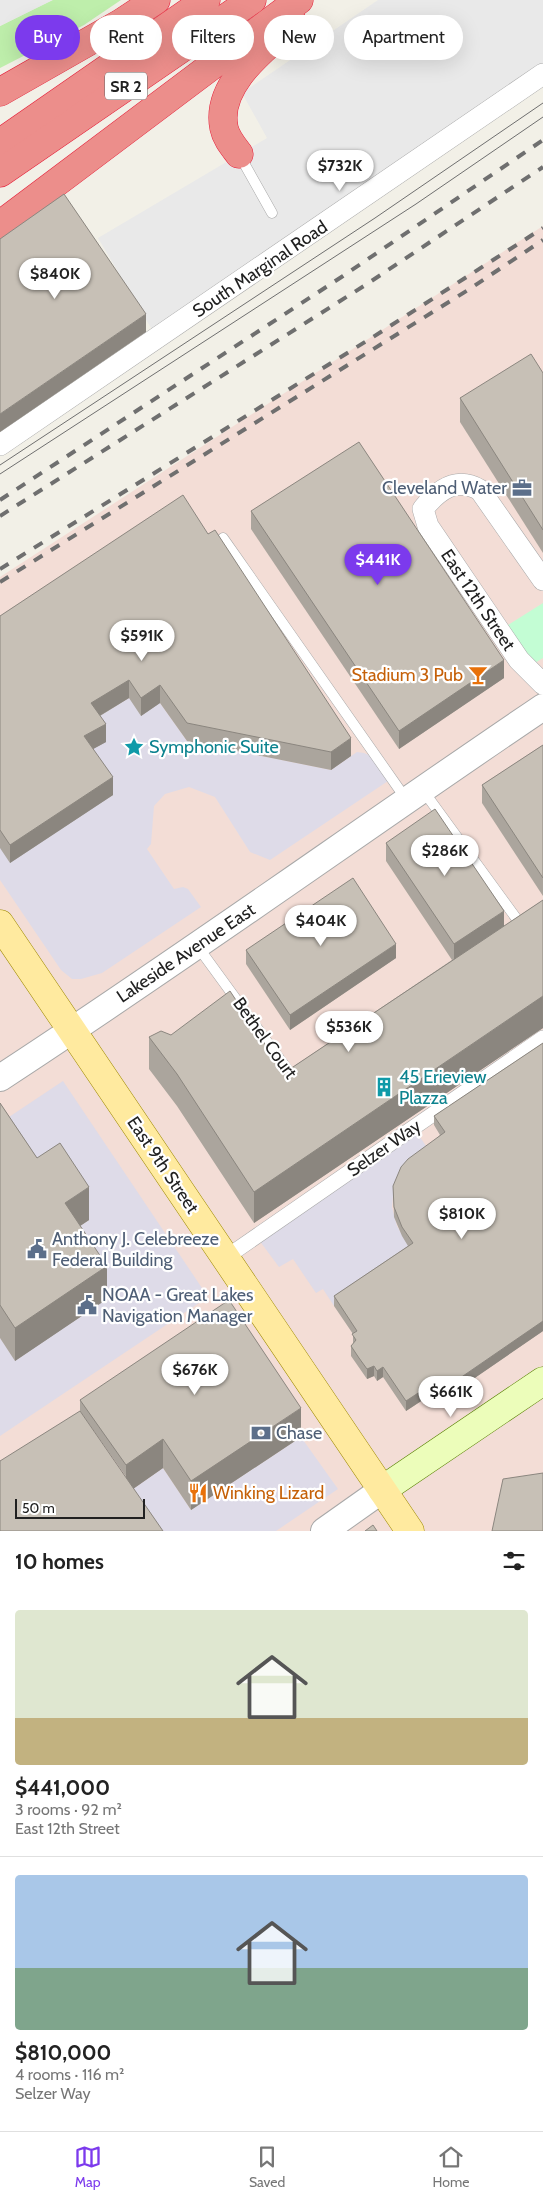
<!DOCTYPE html>
<html lang="en">
<head>
<meta charset="utf-8">
<style>
  body { margin:0; font-family:Cabin,sans-serif; background:#f2f2f2; color:#222; height:100vh; display:flex; flex-direction:column; font-size:19px; white-space:nowrap }
  * { box-sizing:border-box; margin:0 }
  p { font-size:16px; color:#767676 }
  .icon { flex:none; width:28px; height:28px; fill:none; stroke:currentColor; stroke-width:2; stroke-linecap:round; stroke-linejoin:round }
  .map { position:relative; height:1531px; overflow:hidden }
  .sheet { display:flex; flex-direction:column; background:#fff; flex:1 }
  .sheet>* { flex:none }
  .banner { position:absolute; left:15px; top:15px; width:514px; height:45px; display:flex; gap:10px }
  .scale { position:absolute; left:15px; bottom:12px; width:130px; box-sizing:border-box; padding-left:5px; border:2px solid #212121; border-top:0; font-size:14px; line-height:18px; white-space:nowrap; color:#212121; -webkit-text-stroke:4px #fff; paint-order:stroke }
  .price { position:absolute; translate:-50% -42px; padding:0 11px; border-radius:18px; background:#fff; color:#222; font-size:16px; line-height:32px; filter:drop-shadow(0 1px 2px #0008) }
  .price::after { content:''; position:absolute; left:50%; top:30px; width:15px; height:11px; margin-left:-8px; background:inherit; clip-path:polygon(0 0,100% 0,50% 100%) }
  .price.on { background:#7c3aed; color:#fff }
  ul { padding:0; list-style:none }
  li { display:grid; align-content:center; gap:10px; height:265px; padding:0 15px }
  li+li { border-top:1px solid #e0e0e0 }
  li span { display:grid; place-items:center; height:155px; border-radius:5px; color:#555 }
  li>.icon { margin-inline-start:auto }
  span .icon { width:90px; height:90px; fill:#fffc; stroke-width:1 }
  li b { font-size:21px }
  h2 { display:flex; justify-content:space-between; align-items:center; height:60px; padding:0 15px; font-size:21px }
  .pill { padding:0 18px; border-radius:22px; background:#fff; box-shadow:0 5px 20px #0002; font-size:18px; line-height:45px }
  .pill.on { background:#7c3aed; color:#fff }
  .tabs { display:flex; justify-content:space-around; align-items:center; height:70px; border-top:1px solid #e0e0e0; background:#fff; font-size:14px; color:#767676 }
  .tabs a { display:grid; justify-items:center; gap:2px }
  .tabs .on { color:#7c3aed }
  .map>svg:first-child { display:block }
  .commercial { fill:#f3ddd6 }
  .grass { fill:#beeeab }
  .park { fill:#c3fdd4 }
  .parking { fill:#e9e9e9 }
  .plaza { fill:#dedbe8 }
  .lines { fill:none; stroke-linecap:round; stroke-linejoin:round }
  .service-casing { stroke:#a8a8a8; stroke-width:11 }
  .pedestrian-casing { stroke:#a8a8a8; stroke-width:16 }
  .minor-casing { stroke:#a8a8a8; stroke-width:22 }
  .tertiary-casing { stroke:#a8a8a8; stroke-width:28 }
  .secondary-casing { stroke:#578000; stroke-width:29 }
  .primary-casing { stroke:#9e8a00; stroke-width:29 }
  .motorway-casing { stroke:#e51e39; stroke-width:29 }
  .service { stroke:#fff; stroke-width:10 }
  .pedestrian { stroke:#fff; stroke-width:15 }
  .minor { stroke:#fff; stroke-width:21 }
  .tertiary { stroke:#fff; stroke-width:26 }
  .secondary { stroke:#ecfdba; stroke-width:28 }
  .primary { stroke:#ffea9f; stroke-width:28 }
  .motorway { stroke:#ec8e8b; stroke-width:28 }
  .tram { stroke:#6f6f6f; stroke-width:1 }
  .rail { stroke:#6f6f6f; stroke-width:4; stroke-dasharray:10 10; stroke-linecap:butt }
  .wall { fill:#aba59d }
  .shaded-wall { fill:#8b867f }
  .building { fill:#c7c0b6; stroke:#8b867f }
  .labels { text-anchor:middle; dominant-baseline:central; stroke-width:4.5; stroke-linejoin:round; paint-order:stroke }
  .shield { fill:#fff; stroke:#646464; stroke-width:1 }
  .shield-label { font-size:16px; font-weight:bold; fill:#212121 }
  .street-label { font-size:18px; fill:#212121; stroke:#fff }
  .service-label { font-size:18px; fill:#4e5e75; stroke:#fff; text-anchor:start }
  .food-label { font-size:18px; fill:#c56008; stroke:#fff; text-anchor:end }
  .culture-label { font-size:18px; fill:#0d838f; stroke:#fff; text-anchor:start }
</style>
</head>
<body>
<div class="map">
<svg width="543" height="1531" viewBox="0 0 543 1531">
  <rect width="100%" height="100%" fill="#f2f0e7"/>
  <path class="commercial" d="M543,226V1531H0V577Z"/>
  <path class="grass" d="M52,0H121L84,25L0,68V26Z"/>
  <path class="park" d="M543,603V658L530,666L505,627Z"/>
  <g class="parking">
    <path d="M0,0H53L0,26Z"/>
    <path d="M378,0H543V67L154,333L98,238L267,138L242,93Z"/>
  </g>
  <g class="plaza">
    <path d="M129,698L160,703L187,741L331,770L357,752L364,753L373,757L388,781L270,860L250,852L215,797L189,787L165,794L154,806L151,844L147,849L174,889L183,887L188,889L201,907L102,973L81,979H72L61,970L0,880V848L84,754L91,721Z"/>
    <path d="M63,1081L208,1297L0,1436V1338L15,1360L65,1236L89,1220L37,1191L0,1123Z"/>
    <path d="M416,1131L430,1152L393,1196L392,1207L397,1226L413,1253L334,1306L323,1289L316,1293L293,1259L279,1267L256,1236Z"/>
    <path d="M301,1437L338,1489L276,1531H151L126,1494L163,1468L191,1510Z"/>
  </g>
  <g class="lines">
    <defs>
      <g id="service">
        <path d="M240,156L272,213"/>
        <path d="M223,538L406,799"/>
        <path d="M422,789L524,929"/>
        <path d="M198,947L295,1080"/>
      </g>
      <path id="pedestrian" d="M225,1258L543,1038"/>
      <g id="minor">
        <path d="M0,445L543,74"/>
        <path d="M543,580L480,490C456,476 438,490 423,509L428,526L519,660L543,684"/>
      </g>
      <g id="tertiary">
        <path d="M0,1078C184,958 361,830 543,707"/>
        <path d="M324,1531L382,1490"/>
      </g>
      <path id="secondary" d="M382,1490L543,1381"/>
      <path id="primary" d="M0,924L410,1531"/>
      <g id="motorway">
        <path d="M0,92L121,23L156,0"/>
        <path d="M0,143L206,0"/>
        <path d="M239,154C233,146 226,138 224,128C215,84 265,48 293,23"/>
        <path d="M0,173L252,0"/>
        <path d="M0,225L299,0"/>
      </g>
    </defs>
    <use href="#service" class="service-casing"/>
    <use href="#pedestrian" class="pedestrian-casing"/>
    <use href="#minor" class="minor-casing"/>
    <use href="#tertiary" class="tertiary-casing"/>
    <use href="#secondary" class="secondary-casing"/>
    <use href="#primary" class="primary-casing"/>
    <use href="#motorway" class="motorway-casing"/>
    <use href="#service" class="service"/>
    <use href="#pedestrian" class="pedestrian"/>
    <use href="#minor" class="minor"/>
    <use href="#tertiary" class="tertiary"/>
    <use href="#secondary" class="secondary"/>
    <use href="#primary" class="primary"/>
    <use href="#motorway" class="motorway"/>
    <g class="tram">
      <path d="M0,465L375,218L543,103"/>
      <path d="M0,474L416,204L543,117"/>
    </g>
    <g class="rail">
      <path d="M0,500L343,276L543,140"/>
      <path d="M0,516L367,284L543,167"/>
      <path d="M0,569L373,337L543,228"/>
      <path d="M0,582L468,290L543,240"/>
    </g>
  </g>
  <g class="wall">
    <path d="M543,373V553L460,422V398Z"/>
    <path d="M251,511L504,678L399,749L251,529Z"/>
    <path d="M0,616L351,756L331,770L187,741L160,703L141,716L129,698L100,716L106,742L93,749L113,795L10,863L0,848Z"/>
    <path d="M543,745V896L482,803V785Z"/>
    <path d="M386,843L504,926L543,900V1028L254,1223L177,1106L149,1069V1037L284,1073L452,960L386,861Z"/>
    <path d="M246,950L396,958L290,1030L246,964Z"/>
    <path d="M543,1043V1331L447,1397L441,1388L406,1411L383,1377L377,1381L374,1376L367,1379L351,1356V1346L353,1344V1334L334,1306V1296L408,1246L402,1236L394,1217L393,1186L440,1135L434,1125V1116Z"/>
    <path d="M0,1103L37,1158L89,1220L80,1226L107,1299L15,1361L0,1338Z"/>
    <path d="M80,1400L301,1437L191,1510L163,1468L134,1488L80,1411Z"/>
  </g>
  <g class="shaded-wall">
    <path d="M146,314V332L0,432V414Z"/>
    <path d="M504,660V678L399,749V731Z"/>
    <path d="M129,680V698L91,721V703Z"/>
    <path d="M160,685V703L141,716V698Z"/>
    <path d="M106,724V742L84,754V736Z"/>
    <path d="M351,738V756L331,770V752Z"/>
    <path d="M113,777V795L10,863V845Z"/>
    <path d="M504,911V929L454,962V944Z"/>
    <path d="M396,944V958L290,1030V1015Z"/>
    <path d="M543,996V1028L254,1223V1192Z"/>
    <path d="M89,1187V1220L65,1236V1203Z"/>
    <path d="M107,1266V1299L15,1361V1328Z"/>
    <path d="M543,1321V1331L447,1397V1387Z"/>
    <path d="M374,1366V1376L367,1379V1369Z"/>
    <path d="M383,1367V1377L377,1381V1371Z"/>
    <path d="M441,1378V1388L406,1411V1401Z"/>
    <path d="M301,1408V1437L191,1510V1481Z"/>
    <path d="M163,1439V1468L126,1494V1465Z"/>
  </g>
  <g class="building">
    <path d="M64,194L146,314L0,414V239Z"/>
    <path d="M531,354L543,373V530L460,398Z"/>
    <path d="M359,442L504,660L399,731L251,511Z"/>
    <path d="M183,495L208,534L215,530L351,738L331,752L187,723L160,685L141,698L129,680L91,703L106,724L84,736L113,777L10,845L0,830V616Z"/>
    <path d="M543,745V878L482,785Z"/>
    <path d="M435,809L504,911L454,944L386,843Z"/>
    <path d="M353,878L396,944L290,1015L246,950Z"/>
    <path d="M543,900V996L254,1192L177,1074L149,1037L161,1031L171,1035L230,991L284,1073Z"/>
    <path d="M543,1043V1321L447,1387L441,1378L406,1401L383,1367L377,1371L374,1366L367,1369L359,1358L351,1346L356,1340L352,1334L357,1331L334,1296L413,1243L402,1227L394,1207L393,1186L401,1167L408,1159L445,1132L434,1116Z"/>
    <path d="M0,1103L37,1158L60,1143L89,1187L65,1203L107,1266L15,1328L0,1305Z"/>
    <path d="M229,1300L301,1408L191,1481L163,1439L126,1465L80,1400Z"/>
    <path d="M80,1411L163,1531H0V1461Z"/>
    <path d="M543,1473V1531H492L503,1479Z"/>
    <path d="M373,1525L377,1531H365Z"/>
  </g>
  <defs>
    <symbol id="office-bare" viewBox="-9 -9 18 18"><path d="M-6-3h4V-5.5h4V-3h4V5H-6ZM-1-4.5V-3h2v-1.5ZM-6 0V1H6V0Z" fill="#5c6f8a" stroke="#fff" stroke-width="2.5" paint-order="stroke"/></symbol>
    <symbol id="bar-bare" viewBox="-9 -9 18 18"><path d="M-6-5H6L.8 .8V4.5H3.5V6h-7V4.5H-.8V.8Z" fill="#e8710a" stroke="#fff" stroke-width="2.5" paint-order="stroke"/></symbol>
    <symbol id="sight-bare" viewBox="-9 -9 18 18"><path d="M0-6L1.8-2.2L6-1.7L2.9 1.2L3.7 5.4L0 3.3L-3.7 5.4L-2.9 1.2L-6-1.7L-1.8-2.2Z" fill="#0f9aa8" stroke="#fff" stroke-width="2.5" paint-order="stroke"/></symbol>
    <symbol id="building-bare" viewBox="-9 -9 18 18"><path d="M-4-6H4V6H1V3H-1V6H-4ZM-2.5-4.3h1.7v1.8h-1.7ZM.8-4.3h1.7v1.8H.8ZM-2.5-1h1.7V.8h-1.7ZM.8-1h1.7V.8H.8Z" fill="#0f9aa8" stroke="#fff" stroke-width="2.5" paint-order="stroke"/></symbol>
    <symbol id="civic-bare" viewBox="-9 -9 18 18"><path d="M-.6-6.5H3V-4.5H.6V-3L4-1V1h2V6H-6V1h2V-1L-.6-3ZM-1.2 2.5V6h2.4V2.5Z" fill="#5c6f8a" stroke="#fff" stroke-width="2.5" paint-order="stroke"/></symbol>
    <symbol id="bank-bare" viewBox="-9 -9 18 18"><path d="M-6-4H6V4H-6ZM0-2.3a2.3 2.3 0 1 0 0 4.6a2.3 2.3 0 1 0 0-4.6Z" fill="#5c6f8a" stroke="#fff" stroke-width="2.5" paint-order="stroke"/></symbol>
    <symbol id="restaurant-bare" viewBox="-9 -9 18 18"><path d="M-5-6h1v4h1v-4h1v4h1v-4h1v5L-1.5 .5V6h-2V.5L-5-1ZM5-6V6H3V1.5H1.5Q1.5-4 5-6Z" fill="#e8710a" stroke="#fff" stroke-width="2.5" paint-order="stroke"/></symbol>
  </defs>
  <g fill-rule="evenodd">
    <use href="#office-bare" x="508" y="474" width="28" height="28"/>
    <use href="#bar-bare" x="464" y="661" width="28" height="28"/>
    <use href="#sight-bare" x="120" y="733" width="28" height="28"/>
    <use href="#building-bare" x="370" y="1073" width="28" height="28"/>
    <use href="#civic-bare" x="23" y="1235" width="28" height="28"/>
    <use href="#civic-bare" x="73" y="1291" width="28" height="28"/>
    <use href="#bank-bare" x="247" y="1419" width="28" height="28"/>
    <use href="#restaurant-bare" x="184" y="1479" width="28" height="28"/>
  </g>
  <g class="labels">
    <rect class="shield" x="105" y="72.5" width="42" height="27" rx="4"/>
    <g class="shield-label">
      <text x="126" y="86">SR 2</text>
    </g>
    <g class="street-label">
      <text transform="translate(260 269) rotate(-34)">South Marginal Road</text>
      <text transform="translate(478 600) rotate(56)">East 12th Street</text>
      <text transform="translate(186 953) rotate(-34)">Lakeside Avenue East</text>
      <text transform="translate(265 1038) rotate(54)">Bethel Court</text>
      <text transform="translate(384 1148) rotate(-35)">Selzer Way</text>
      <text transform="translate(163 1165) rotate(56)">East 9th Street</text>
    </g>
    <g class="service-label">
      <text x="507" y="488" text-anchor="end">Cleveland Water</text>
      <text x="52" y="1239">Anthony J. Celebreeze<tspan x="52" dy="21">Federal Building</tspan></text>
      <text x="102" y="1295">NOAA - Great Lakes<tspan x="102" dy="21">Navigation Manager</tspan></text>
      <text x="276" y="1433">Chase</text>
    </g>
    <g class="food-label">
      <text x="463" y="675">Stadium 3 Pub</text>
      <text x="213" y="1493" text-anchor="start">Winking Lizard</text>
    </g>
    <g class="culture-label">
      <text x="149" y="747">Symphonic Suite</text>
      <text x="399" y="1077">45 Erieview<tspan x="399" dy="21">Plazza</tspan></text>
    </g>
  </g>
</svg>
<div class="scale">50 m</div>
<b class="price" style="left:340px;top:192px">$732K</b>
<b class="price" style="left:55px;top:300px">$840K</b>
<b class="price on" style="left:378px;top:586px">$441K</b>
<b class="price" style="left:142px;top:662px">$591K</b>
<b class="price" style="left:445px;top:877px">$286K</b>
<b class="price" style="left:321px;top:947px">$404K</b>
<b class="price" style="left:349px;top:1053px">$536K</b>
<b class="price" style="left:462px;top:1240px">$810K</b>
<b class="price" style="left:195px;top:1396px">$676K</b>
<b class="price" style="left:451px;top:1418px">$661K</b>
<div class="banner">
<a class="pill on">Buy</a>
<a class="pill">Rent</a>
<a class="pill">Filters</a>
<a class="pill">New</a>
<a class="pill">Apartment</a>
</div>
</div>
<section class="sheet">
<h2>10 homes<svg class="icon" aria-label="filters" viewBox="0 0 24 24"><path d="M4 7h16M4 17h16"/><circle cx="9" cy="7" r="2"/><circle cx="15" cy="17" r="2"/></svg></h2>
<ul>
<li><span style="background:linear-gradient(#dfe7d0 70%,#c2b280 0)"><svg class="icon" aria-label="home" viewBox="0 0 24 24"><path d="M3 11l9-7 9 7M6 9v11h12V9"/></svg></span><div><b>$441,000</b><p>3 rooms · 92 m²</p><p>East 12th Street</p></div></li>
<li><span style="background:linear-gradient(#a9c7e8 60%,#7fa58c 0)"><svg class="icon" aria-label="home" viewBox="0 0 24 24"><path d="M3 11l9-7 9 7M6 9v11h12V9"/></svg></span><div><b>$810,000</b><p>4 rooms · 116 m²</p><p>Selzer Way</p></div></li>
</ul>
</section>
<nav class="tabs">
<a class="on"><svg class="icon" aria-label="map" viewBox="0 0 24 24"><path d="M3 6l6-2 6 2 6-2v14l-6 2-6-2-6 2zM9 4v14M15 6v14"/></svg>Map</a>
<a><svg class="icon" aria-label="saved" viewBox="0 0 24 24"><path d="M7 4h10v16l-5-4-5 4z"/></svg>Saved</a>
<a><svg class="icon" aria-label="home" viewBox="0 0 24 24"><path d="M3 11l9-7 9 7M6 9v11h12V9"/></svg>Home</a>
</nav>
</body>
</html>
